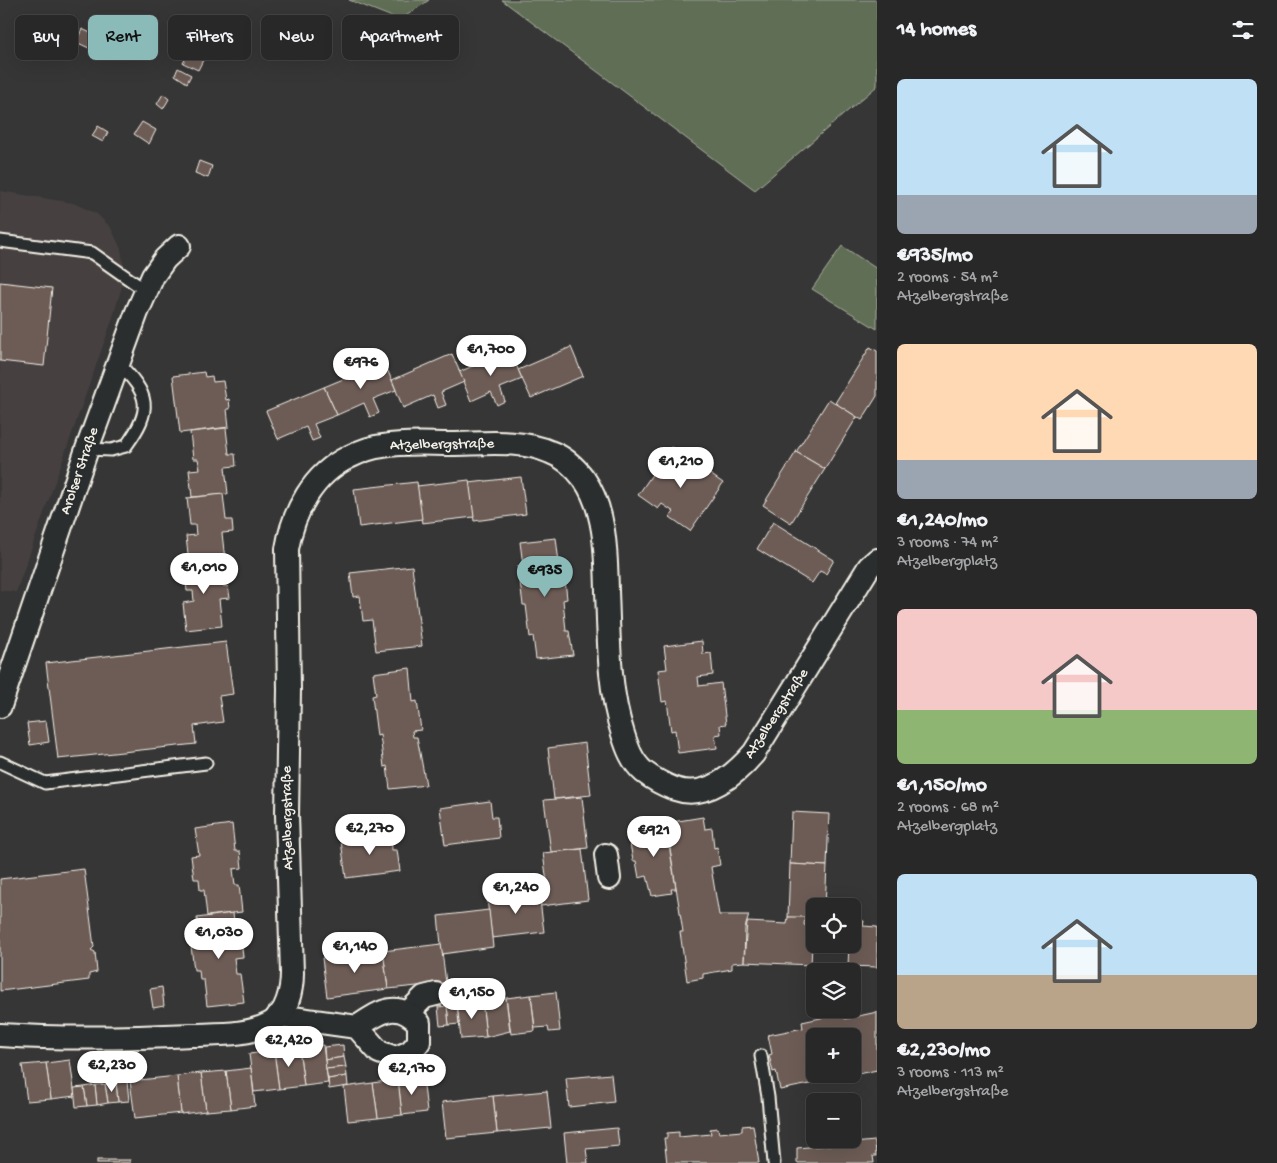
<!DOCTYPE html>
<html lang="en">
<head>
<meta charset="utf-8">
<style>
  body { margin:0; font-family:"Gochi Hand",sans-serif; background:#353434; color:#f1f3f6; height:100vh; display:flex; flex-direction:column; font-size:19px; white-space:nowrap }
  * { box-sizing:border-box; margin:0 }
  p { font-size:16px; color:#a5a6a8 }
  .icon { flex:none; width:28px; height:28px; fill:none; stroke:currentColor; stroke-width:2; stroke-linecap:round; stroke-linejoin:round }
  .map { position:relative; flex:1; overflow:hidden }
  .sheet { display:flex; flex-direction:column; background:#292828; width:400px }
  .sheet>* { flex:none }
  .guide { position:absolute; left:15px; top:15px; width:475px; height:45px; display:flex; gap:10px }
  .controls { position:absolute; left:806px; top:898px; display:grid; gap:10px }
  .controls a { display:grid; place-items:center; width:55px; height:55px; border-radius:8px; background:#292828; box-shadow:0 5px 20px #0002,0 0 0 1px #454445; font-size:25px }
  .price { position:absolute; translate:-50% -42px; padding:0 11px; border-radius:18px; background:#fff; color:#222; font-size:16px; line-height:32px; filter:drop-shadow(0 1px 2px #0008) }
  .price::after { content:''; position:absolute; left:50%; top:30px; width:15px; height:11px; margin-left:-8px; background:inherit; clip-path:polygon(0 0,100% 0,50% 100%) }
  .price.on { background:#8bbbb9; color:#111 }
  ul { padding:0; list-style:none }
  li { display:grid; align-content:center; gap:10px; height:265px; padding:0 20px }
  li span { display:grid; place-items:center; height:155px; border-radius:8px; color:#555 }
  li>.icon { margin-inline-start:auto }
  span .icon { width:90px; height:90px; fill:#fffc; stroke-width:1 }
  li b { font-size:21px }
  h2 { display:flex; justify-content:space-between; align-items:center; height:60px; padding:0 20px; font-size:21px }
  .tag { padding:0 18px; border-radius:8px; background:#292828; box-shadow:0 5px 20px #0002,0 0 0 1px #454445; font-size:18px; line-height:45px }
  .tag.on { background:#8bbbb9; color:#111 }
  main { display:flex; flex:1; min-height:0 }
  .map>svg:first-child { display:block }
  .built { fill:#474140 }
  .green { fill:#606e56; stroke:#aab09f }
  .building { fill:#6d5c56; stroke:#f4f1e8; fill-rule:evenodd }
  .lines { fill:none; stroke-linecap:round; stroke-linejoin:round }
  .lane-casing { stroke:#f4f1e8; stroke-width:15 }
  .street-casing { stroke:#f4f1e8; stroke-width:26 }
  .lane { stroke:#2a2d2e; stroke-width:11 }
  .street { stroke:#2a2d2e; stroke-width:22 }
  .labels { text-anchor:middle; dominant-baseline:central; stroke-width:5; stroke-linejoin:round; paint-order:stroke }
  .street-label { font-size:15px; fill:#f4f1e8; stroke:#2a2d2e }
</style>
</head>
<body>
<main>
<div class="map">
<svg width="877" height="1163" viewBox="0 0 877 1163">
  <rect width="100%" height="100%" fill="#373636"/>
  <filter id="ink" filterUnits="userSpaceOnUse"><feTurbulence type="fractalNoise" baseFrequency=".02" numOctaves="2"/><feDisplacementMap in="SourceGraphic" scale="10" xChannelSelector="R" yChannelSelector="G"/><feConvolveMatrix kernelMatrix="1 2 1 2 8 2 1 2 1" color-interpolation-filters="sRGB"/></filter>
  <g filter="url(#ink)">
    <path class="built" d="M0,191L73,203L97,214L111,228L121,249L124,267L122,286L112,320L16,592L0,590Z"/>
    <g class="green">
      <path d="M349,0H429L400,20Z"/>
      <path d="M502,0H877V86L755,190Z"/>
      <path d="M842,246L877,269V329L812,289Z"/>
    </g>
    <g class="building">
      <path d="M82,29L95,35L89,48L76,42Z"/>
      <path d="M190,51L204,58L198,70L183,63Z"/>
      <path d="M178,68L191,75L187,83L175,75Z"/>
      <path d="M163,94L169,99L163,109L157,104Z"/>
      <path d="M142,122L156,130L149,144L134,134Z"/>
      <path d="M98,126L108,132L103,142L92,136Z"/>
      <path d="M199,161L212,166L208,178L195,173Z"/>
      <path d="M0,282L52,288L44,366L0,361Z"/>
      <path d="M571,347L583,376L531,398L518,370Z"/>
      <path d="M870,347L877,351V396L862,420L835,403Z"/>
      <path d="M510,350L522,379L500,388L505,401L497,405L491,392L471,401L459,372Z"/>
      <path d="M452,354L464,382L441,392L446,405L438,408L433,395L403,408L392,380Z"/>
      <path d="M384,362L396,390L373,399L379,413L370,417L364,403L337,415L324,387Z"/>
      <path d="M204,372L205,377L212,376L213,382L223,381L226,400L229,399L230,409H227L229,427L180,433L173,376Z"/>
      <path d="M324,387L337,415L314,424L320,438L312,441L306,427L278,439L266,411Z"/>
      <path d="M829,399L857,417L825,469L796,452Z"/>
      <path d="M226,428L229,454H235L236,466L225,467L228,494L192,497L189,470L200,469L198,459H193L190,432Z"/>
      <path d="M671,447L694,463L687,473L693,477L700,467L723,483L690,531L670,517L674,512L662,504L658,509L638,495Z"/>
      <path d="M796,452L825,469L791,523L763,505Z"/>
      <path d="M521,477L526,514L474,521L469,483Z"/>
      <path d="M469,480L474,517L422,523L417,486Z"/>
      <path d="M417,482L422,519L359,527L354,489Z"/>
      <path d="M223,494L226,520H232L233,532L222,533L225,560L189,564L186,536L196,535L195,525H190L187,498Z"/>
      <path d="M773,522L834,560L826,574L820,571L812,583L757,549Z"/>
      <path d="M556,538L560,571L564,570L567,599L563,600L566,631H569L573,655L536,659L533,636L530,637L526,605H523L518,566L523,565L520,542Z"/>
      <path d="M220,560L223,586H228L230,598L219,599L222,626L186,630L183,603L194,601L193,591H187L184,564Z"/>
      <path d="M412,566L422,646L376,651L372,620L363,621L360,596L353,597L350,573Z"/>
      <path d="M702,641L703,654L711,653L713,675L698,677L699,686L721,683L726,724L720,725L721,734L715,735L717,748L678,753L675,730L671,731L667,701L662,702L658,670L667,669L664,646Z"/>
      <path d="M226,642L233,694L219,696L223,722L194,726L196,744L58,759L46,663Z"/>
      <path d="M410,668L413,702L417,701L421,730L412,731L413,737H417L426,785L390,789L387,766L384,767L380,735L377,736L372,696L376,695L373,673Z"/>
      <path d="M46,721L49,742L30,745L27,723Z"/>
      <path d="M585,743L591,795L554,799L548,748Z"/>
      <path d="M582,797L588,848L551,852L544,800Z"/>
      <path d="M490,801L492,817H497L499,838L445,845L440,808Z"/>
      <path d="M792,812L829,814L827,866L790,864Z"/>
      <path d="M703,817L705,829L712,828L714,848L717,847L720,865L711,867L719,915H749L745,928L744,962L732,963V969L703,974V978L687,981L680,932H683L666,823Z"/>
      <path d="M232,824L235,851H240L242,868L233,869L235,885H239L242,912L207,916L204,890H200L199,879H194L191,856L199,855L195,829Z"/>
      <path d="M666,825L676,889H671L672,893L652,896L647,876L639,878L636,861H633L628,831Z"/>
      <path d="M391,834L392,850H397L400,871L346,878L341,841Z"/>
      <path d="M582,849L588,900L541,906L538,883H547L543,853Z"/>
      <path d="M790,864L827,866L825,906H815V919L788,917Z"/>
      <path d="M84,869L94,947L91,950L95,952L97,972L89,974V980L0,991V879Z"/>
      <path d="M539,893L544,932L492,938L487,899Z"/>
      <path d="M489,910L493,947L442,954L438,916Z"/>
      <path d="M233,913L236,941L241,940L243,957L234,958L236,974H240L244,1002L207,1006L204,980H200L199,970H194L191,946L200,945L197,918Z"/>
      <path d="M788,917H805L804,925L813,926L811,965L744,962L747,922L787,924Z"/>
      <path d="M852,920L864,921L863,926L877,927V967L848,966L849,944H852Z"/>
      <path d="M441,944L446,983L388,989L383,951Z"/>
      <path d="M383,951L388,989L327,997L322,958Z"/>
      <path d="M162,987L164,1006L153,1008L150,989Z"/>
      <path d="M556,992L560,1031L549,1032L548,1027L535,1028L531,995Z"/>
      <path d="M531,995L535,1031L511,1034L506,998Z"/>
      <path d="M506,998L510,1031L486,1037L482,1000Z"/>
      <path d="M482,1000L486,1037L461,1039L457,1003Z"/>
      <path d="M457,1005L459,1024L449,1025L447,1006Z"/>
      <path d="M447,1006L449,1025L440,1026L438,1007Z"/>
      <path d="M877,1012V1070L780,1090L776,1071L773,1072L769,1055L772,1054L768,1035L803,1028L802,1022L844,1013L845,1019ZM815,1036H852V1074H815Z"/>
      <path d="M323,1045L328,1083L304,1086L299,1048Z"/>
      <path d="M343,1045L344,1057L325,1060L324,1047Z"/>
      <path d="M299,1048L304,1086L279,1089L274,1051Z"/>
      <path d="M274,1051L279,1089L254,1092L249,1054Z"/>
      <path d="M344,1057L346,1067L326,1069L325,1060Z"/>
      <path d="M70,1060L75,1096L51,1099L46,1063Z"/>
      <path d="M46,1063L51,1099L27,1101L22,1065Z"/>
      <path d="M346,1067L347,1076L328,1079L326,1069Z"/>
      <path d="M251,1068L255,1106L231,1109L226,1071Z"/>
      <path d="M226,1071L231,1109L206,1111L201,1073Z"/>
      <path d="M201,1073L206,1111L181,1114L177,1076Z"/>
      <path d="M611,1074L614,1102L569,1107L566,1078Z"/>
      <path d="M177,1076L181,1113L135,1118L130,1081Z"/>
      <path d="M347,1076L348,1086L329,1089L328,1079Z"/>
      <path d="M423,1077L427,1112L402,1115L398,1079Z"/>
      <path d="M398,1079L402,1115L378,1118L373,1083Z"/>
      <path d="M127,1081L129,1101L118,1102L116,1083Z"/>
      <path d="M116,1083L118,1102L108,1103L105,1084Z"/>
      <path d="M373,1083L378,1118L348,1121L344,1087Z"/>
      <path d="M105,1084L108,1103L97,1105L95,1085Z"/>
      <path d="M95,1085L97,1105L87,1106L84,1087Z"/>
      <path d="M84,1087L87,1106L76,1107L74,1088Z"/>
      <path d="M547,1091L551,1128L497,1133L493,1096Z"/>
      <path d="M493,1096L497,1133L446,1138L442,1102Z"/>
      <path d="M753,1125L759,1163H667L664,1138H667V1133L679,1132V1137L711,1134L710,1129L718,1128L719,1133L742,1131V1126Z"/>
      <path d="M617,1128L619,1146L586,1149L588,1163H567L564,1133Z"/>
      <path d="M875,1141L876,1156H873L874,1163H797V1148Z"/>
      <rect x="97" y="1160" width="33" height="3"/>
    </g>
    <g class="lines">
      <defs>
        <g id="lane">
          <path d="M0,241L92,253L146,291"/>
          <path d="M87,449L111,450L126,446C153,409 150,395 118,363"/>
          <path d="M0,762L45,783L206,763"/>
          <path d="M761,1056L768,1097L774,1163"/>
        </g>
        <g id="street">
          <path d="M0,706L87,449L137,312L153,276L165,259L179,246"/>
          <path d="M606,855L609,878"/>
          <path d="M409,1012L424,997L436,994"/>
          <path d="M278,1016L357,1027L379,1052L396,1058L410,1052L419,1042V1023C396,999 380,1012 357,1027"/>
          <path d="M0,1035C64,1039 128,1038 192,1035C217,1034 248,1036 271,1023C287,1014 292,990 292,973L287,815L289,690L287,549C293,512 313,474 349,457C359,452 372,447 383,446C405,442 428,444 451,444C482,444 521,439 550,452C564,457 575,467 584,479C606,510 606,555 607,591C609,638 608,688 623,734C627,747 632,762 644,772C653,779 664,785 675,789C706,800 736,774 754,753L869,567L877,560"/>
        </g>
      </defs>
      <use href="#lane" class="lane-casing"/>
      <use href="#street" class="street-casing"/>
      <use href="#lane" class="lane"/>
      <use href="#street" class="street"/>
    </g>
  </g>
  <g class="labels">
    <g class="street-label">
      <text transform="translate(442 445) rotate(-1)">Atzelbergstraße</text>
      <text transform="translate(80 471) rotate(-71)">Arolser Straße</text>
      <text transform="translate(777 714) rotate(-57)">Atzelbergstraße</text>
      <text transform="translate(288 818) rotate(-91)">Atzelbergstraße</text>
    </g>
  </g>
</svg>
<div class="controls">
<a><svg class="icon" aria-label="locate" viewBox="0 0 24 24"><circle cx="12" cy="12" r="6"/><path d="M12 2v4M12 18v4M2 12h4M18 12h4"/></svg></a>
<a><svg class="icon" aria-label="layers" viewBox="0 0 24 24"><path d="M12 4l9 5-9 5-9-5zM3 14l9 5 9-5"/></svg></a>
<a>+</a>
<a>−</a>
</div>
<b class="price" style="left:491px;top:377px">€1,700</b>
<b class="price" style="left:361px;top:390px">€976</b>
<b class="price" style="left:681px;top:489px">€1,210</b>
<b class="price" style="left:204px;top:595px">€1,010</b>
<b class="price on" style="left:545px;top:598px">€935</b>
<b class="price" style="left:370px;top:856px">€2,270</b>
<b class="price" style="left:654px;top:858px">€921</b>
<b class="price" style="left:516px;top:915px">€1,240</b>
<b class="price" style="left:219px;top:960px">€1,030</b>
<b class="price" style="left:355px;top:974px">€1,140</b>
<b class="price" style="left:472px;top:1020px">€1,150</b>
<b class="price" style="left:289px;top:1068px">€2,420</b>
<b class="price" style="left:112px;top:1093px">€2,230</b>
<b class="price" style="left:412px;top:1096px">€2,170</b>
<div class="guide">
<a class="tag">Buy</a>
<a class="tag on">Rent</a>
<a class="tag">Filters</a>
<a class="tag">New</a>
<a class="tag">Apartment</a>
</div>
</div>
<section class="sheet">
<h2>14 homes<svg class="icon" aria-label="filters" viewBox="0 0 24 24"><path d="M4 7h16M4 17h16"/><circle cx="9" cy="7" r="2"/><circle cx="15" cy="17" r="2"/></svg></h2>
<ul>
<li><span style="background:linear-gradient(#bfe0f5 75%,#9aa5b1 0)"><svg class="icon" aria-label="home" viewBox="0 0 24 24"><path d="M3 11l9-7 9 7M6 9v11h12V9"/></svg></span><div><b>€935/mo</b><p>2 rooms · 54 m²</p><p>Atzelbergstraße</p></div></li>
<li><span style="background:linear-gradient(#ffd9b3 75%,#9aa5b1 0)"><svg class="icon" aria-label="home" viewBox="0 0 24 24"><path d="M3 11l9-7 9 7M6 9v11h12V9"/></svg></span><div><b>€1,240/mo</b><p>3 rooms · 74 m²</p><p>Atzelbergplatz</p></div></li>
<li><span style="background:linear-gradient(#f6c9c9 65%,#8fb573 0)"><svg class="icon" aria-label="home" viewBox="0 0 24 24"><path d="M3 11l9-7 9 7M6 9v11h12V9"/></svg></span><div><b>€1,150/mo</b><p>2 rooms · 68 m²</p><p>Atzelbergplatz</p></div></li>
<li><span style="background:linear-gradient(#bfe0f5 65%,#b9a48a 0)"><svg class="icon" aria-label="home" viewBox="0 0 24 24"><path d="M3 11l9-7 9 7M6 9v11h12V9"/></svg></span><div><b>€2,230/mo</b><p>3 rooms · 113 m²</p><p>Atzelbergstraße</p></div></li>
</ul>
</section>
</main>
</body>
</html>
